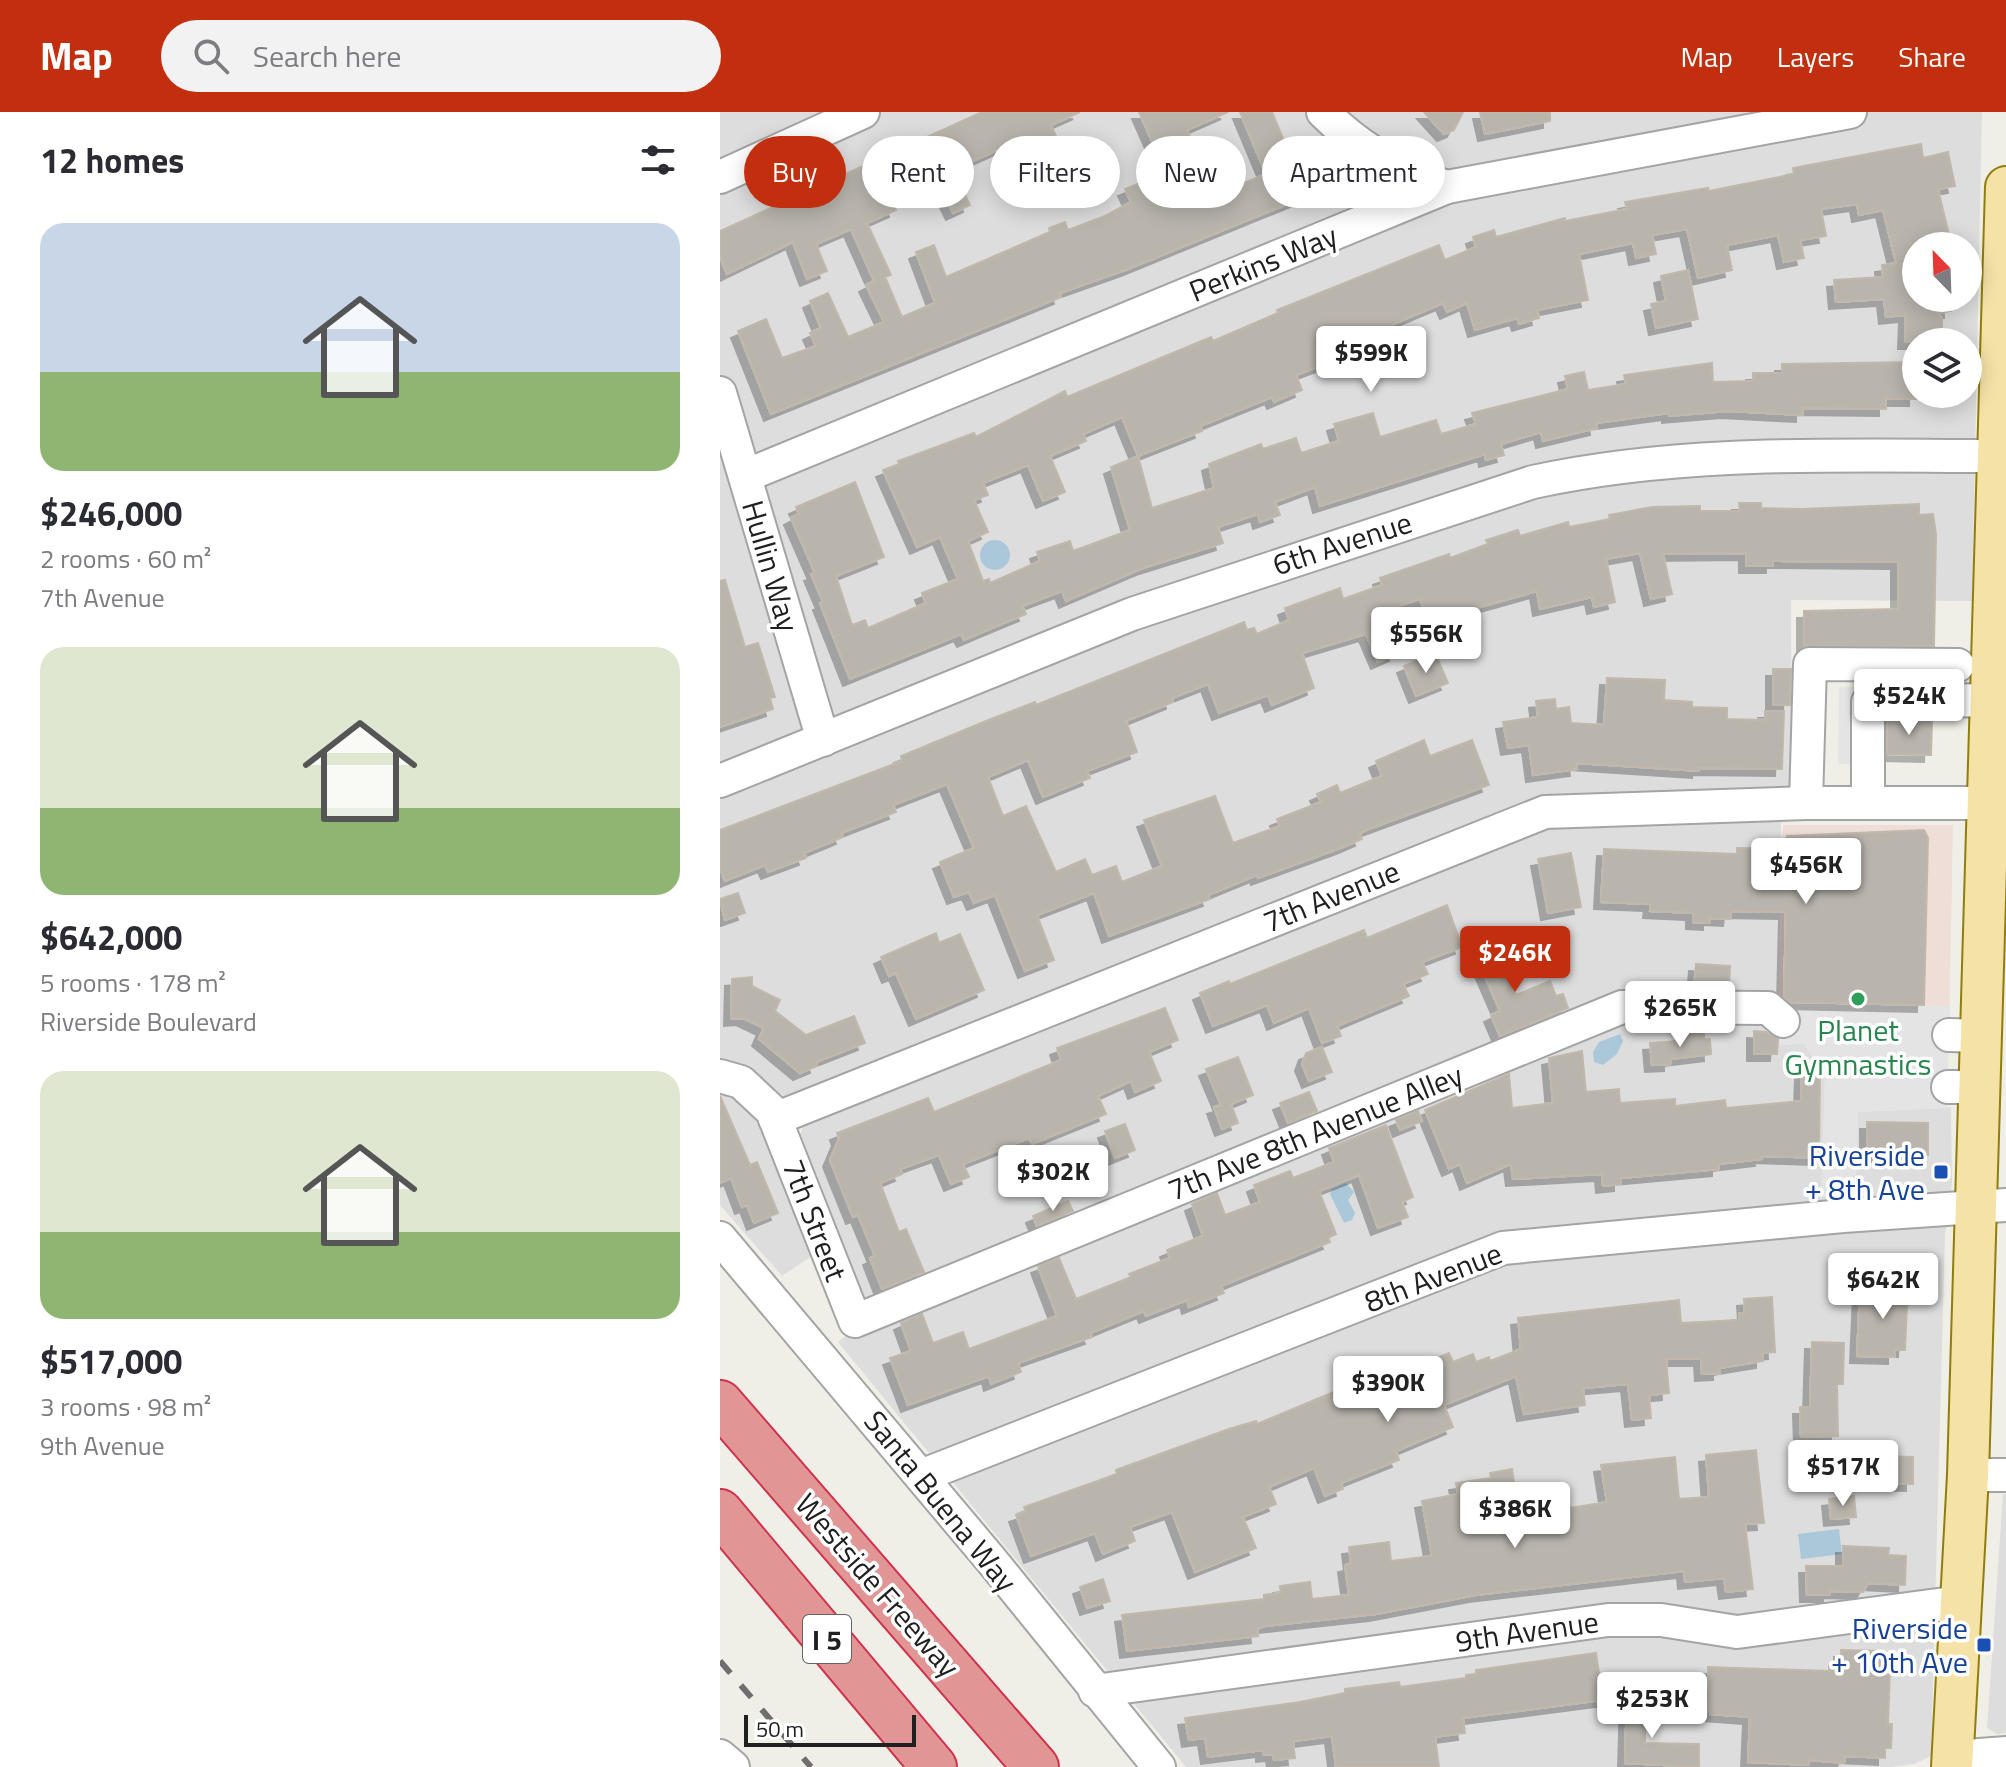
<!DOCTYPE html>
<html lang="en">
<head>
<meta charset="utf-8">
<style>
  body { margin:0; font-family:"Titillium Web",sans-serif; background:#f2f2f3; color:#2b2b33; height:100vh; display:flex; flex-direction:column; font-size:30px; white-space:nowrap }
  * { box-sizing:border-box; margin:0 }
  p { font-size:26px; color:#7c7c81 }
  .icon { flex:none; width:44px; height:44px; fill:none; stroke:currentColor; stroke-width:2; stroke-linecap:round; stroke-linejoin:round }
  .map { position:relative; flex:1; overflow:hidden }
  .details { display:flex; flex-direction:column; background:#fff; width:720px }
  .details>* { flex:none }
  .hud { position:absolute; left:24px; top:24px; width:760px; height:72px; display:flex; gap:16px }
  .needle { width:52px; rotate:337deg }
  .tools { position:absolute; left:1182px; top:120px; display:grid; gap:16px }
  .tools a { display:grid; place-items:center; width:80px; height:80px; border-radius:50%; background:#fff; box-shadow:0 4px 20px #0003; font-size:40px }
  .scale { position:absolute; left:24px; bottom:20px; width:172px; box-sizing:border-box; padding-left:8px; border:4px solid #202020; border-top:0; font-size:22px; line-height:28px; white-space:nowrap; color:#202020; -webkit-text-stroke:6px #fff; paint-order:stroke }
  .price { position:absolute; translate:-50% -68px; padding:0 18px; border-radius:8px; background:#fff; color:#222; font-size:26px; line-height:52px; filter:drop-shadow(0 2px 4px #0008) }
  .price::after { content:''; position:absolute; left:50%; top:48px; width:24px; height:18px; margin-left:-12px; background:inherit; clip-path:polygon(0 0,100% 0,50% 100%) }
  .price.current { background:#c22f0f; color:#fff }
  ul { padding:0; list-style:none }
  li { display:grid; align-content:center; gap:16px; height:424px; padding:0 40px }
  li span { display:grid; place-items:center; height:248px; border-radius:24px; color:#555 }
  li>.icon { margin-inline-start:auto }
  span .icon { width:144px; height:144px; fill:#fffc; stroke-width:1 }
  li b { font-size:34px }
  h2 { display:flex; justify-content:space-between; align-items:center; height:96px; padding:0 40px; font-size:34px }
  .chip { padding:0 28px; border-radius:36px; background:#fff; box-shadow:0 4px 20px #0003; font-size:28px; line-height:72px }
  .chip.current { background:#c22f0f; color:#fff }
  header { display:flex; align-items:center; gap:48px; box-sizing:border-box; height:112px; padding:0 40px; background:#c22f0f; color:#fff }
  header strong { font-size:38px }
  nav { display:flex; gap:44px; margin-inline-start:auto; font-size:28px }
  .search { width:560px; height:72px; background:#f2f2f3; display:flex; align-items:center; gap:20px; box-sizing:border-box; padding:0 28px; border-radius:44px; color:#7c7c81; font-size:30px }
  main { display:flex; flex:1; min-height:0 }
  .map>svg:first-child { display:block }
  .residential { fill:#dedddd; fill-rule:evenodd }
  .commercial { fill:#efddd8 }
  .parking { fill:#e4e4e4 }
  .water { fill:#abc7da }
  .building { fill:#b9b5ad; stroke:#c1b8ab; stroke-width:2; filter:url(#shadow) }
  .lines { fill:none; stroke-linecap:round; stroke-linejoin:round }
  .minor-casing { stroke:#a4a4a4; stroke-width:36 }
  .major-casing { stroke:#917d0b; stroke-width:44 }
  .highway-casing { stroke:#cf334c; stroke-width:48 }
  .minor { stroke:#fff; stroke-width:32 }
  .major { stroke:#f5e2a7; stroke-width:40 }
  .highway { stroke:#e19595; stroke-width:44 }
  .rail { stroke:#6e6e6e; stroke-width:6; stroke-dasharray:16 16; stroke-linecap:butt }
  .leisure-dot { fill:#2e9e5b; stroke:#fff; stroke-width:3 }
  .transit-dot { fill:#1a4fb4; stroke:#fff; stroke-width:3 }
  .labels { text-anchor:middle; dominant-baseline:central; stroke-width:7; stroke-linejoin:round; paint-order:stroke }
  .shield { fill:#fff; stroke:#636363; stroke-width:2 }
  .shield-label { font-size:28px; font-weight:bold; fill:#202020 }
  .street-label { font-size:30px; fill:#202020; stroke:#fff }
  .leisure-label { font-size:30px; fill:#27864d; stroke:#fff }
  .transit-label { font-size:30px; fill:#164399; stroke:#fff; text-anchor:end }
</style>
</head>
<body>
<header>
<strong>Map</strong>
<div class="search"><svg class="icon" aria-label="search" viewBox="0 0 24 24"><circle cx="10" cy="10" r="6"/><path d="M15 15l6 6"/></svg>Search here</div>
<nav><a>Map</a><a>Layers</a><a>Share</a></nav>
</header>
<main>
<section class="details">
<h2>12 homes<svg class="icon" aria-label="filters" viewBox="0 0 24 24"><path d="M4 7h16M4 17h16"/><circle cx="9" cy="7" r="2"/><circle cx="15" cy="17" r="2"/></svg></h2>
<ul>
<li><span style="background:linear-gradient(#c9d6e8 60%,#8fb573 0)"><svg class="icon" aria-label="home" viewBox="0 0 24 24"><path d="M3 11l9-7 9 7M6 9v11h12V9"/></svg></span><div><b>$246,000</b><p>2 rooms · 60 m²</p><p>7th Avenue</p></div></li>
<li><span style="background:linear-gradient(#dfe7d0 65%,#8fb573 0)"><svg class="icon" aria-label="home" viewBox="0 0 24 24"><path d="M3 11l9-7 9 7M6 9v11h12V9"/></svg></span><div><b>$642,000</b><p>5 rooms · 178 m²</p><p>Riverside Boulevard</p></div></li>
<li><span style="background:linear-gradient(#dfe7d0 65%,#8fb573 0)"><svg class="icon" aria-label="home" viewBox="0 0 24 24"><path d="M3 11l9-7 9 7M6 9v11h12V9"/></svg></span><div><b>$517,000</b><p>3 rooms · 98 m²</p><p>9th Avenue</p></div></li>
</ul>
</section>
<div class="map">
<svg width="1286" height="1655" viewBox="0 0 1286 1655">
  <defs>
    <filter id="shadow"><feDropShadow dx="-7" dy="7" stdDeviation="0" flood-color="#0004"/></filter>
  </defs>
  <rect width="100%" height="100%" fill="#f0efe7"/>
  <g class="residential">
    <path d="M0,0H1262L1252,489L1071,488L1072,682L841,683L68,987L23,955L0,951ZM1196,134H1248V186H1196ZM1196,230H1248V282H1196Z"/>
    <path d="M1061,707L1060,932H1084L1105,963L1102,1085L1135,1083L1138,1000L1231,995L1232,1071L1225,1123L1211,1644L1194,1652L1172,1655H466L118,1230L148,1208L78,1029L84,1012L820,716Z"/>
    <path d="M0,980L13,984L33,1001L92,1144L62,1164L0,1093Z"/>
    <path d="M1283,1382H1286V1621L1277,1622L1267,1616Z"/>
  </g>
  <path class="commercial" d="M1063,713H1233L1229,923L1058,905Z"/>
  <g class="parking">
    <path d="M1119,575L1229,577L1164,596L1163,653L1118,652Z"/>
    <path d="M1064,890L1230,894L1227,996L1138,1000L1135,1083L1101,1085L1105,963L1084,932L1060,933Z"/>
  </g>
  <g class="water">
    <circle cx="275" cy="443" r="15"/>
    <path d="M900,922L903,929L897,942L883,953L874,950L873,940L879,930Z"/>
    <path d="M626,1071L634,1080L628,1088L635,1101L632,1108L624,1111L610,1082L612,1077Z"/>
    <path d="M1119,1417L1122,1442L1081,1447L1078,1422Z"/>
  </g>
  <g class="building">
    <path d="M262,0H360L331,13L349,53L331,62L319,36L294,47L288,33L233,58L250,93L233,101L215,65L170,84L176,98L147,111L171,163L165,165L182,205L215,191L196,140L214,133L226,165L330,120L329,116L345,110L348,118L385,104L411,90L405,77L425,69L428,79L462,65L447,28L434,34L419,0H508L467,18L490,76L509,68L512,76L546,62L520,0H552L567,36L586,28L598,59L607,56L614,73L408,157L340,181L341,185L51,302L18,219L46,207L62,246L96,234L90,221L101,216L90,189L108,181L128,225L164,210L146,173L154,169L131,117L96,132L107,159L87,167L73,130L7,162L0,145V119Z"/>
    <path d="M704,0H743L734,18L724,22Z"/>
    <path d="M760,0H830V9L765,22Z"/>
    <path d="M1201,32L1203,46L1228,40L1235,74L1218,77L1230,127L1223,129L1224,134H1196V186H1230L1231,199L1218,201L1222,206V230H1185L1186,203L1166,205L1164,187L1116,190L1114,168L1163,165L1162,153L1176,151L1163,98L1139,103L1137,92L1101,97L1106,124L1080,128L1084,146L1064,150L1058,123L1007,133L1012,158L978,166L967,117L932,123L936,142L916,146L913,131L859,142L868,188L817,198L819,206L799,212L797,206L755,218L747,191L727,200L723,191L671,213L681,238L662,246L654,225L619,239L622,246L576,263L582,278L554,290L552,285L480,314L482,319L418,344L402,305L363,322L366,329L330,344L345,380L323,389L308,353L263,371L268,383L254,388L268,420L248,429L263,469L269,467L270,471L320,449L317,440L350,429L353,439L410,418L391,355L418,344L432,396L494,376L489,352L541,332L543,337L576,326L581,341L619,329L614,312L653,301L660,325L716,308L721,322L756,312L752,301L848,277L845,264L864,260L868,278L906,272L904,263L992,251L993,270L1033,269V261H1062V252L1196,250V287H1166V297L1083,296V303L1008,299L949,304V301L876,311L877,316L823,329L821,320L781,332L784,343L766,348L765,342L600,394L595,375L555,390L560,403L540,410L538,402L498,415L503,431L423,456L346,489L342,479L302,494L306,502L267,518L244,528L241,522L130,567L100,491L103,490L91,462L95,461L71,406L79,402L76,395L135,370L164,445L116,464L131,510L133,513L145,508L148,516L206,491L202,481L238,467L220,425L197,435L163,358L179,352L178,349L254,321L256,325L345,279L347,285L491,225L493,229L558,201L557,198L719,133L725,148L756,135L753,125L774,118L776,125L845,106V109L907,97L905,90L988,76L989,79L1074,62L1073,56Z"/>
    <path d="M968,158L978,207L936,216L931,192L946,189L941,164Z"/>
    <path d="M1019,391H1041V396L1082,397L1199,392V403L1213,402L1216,422L1214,534H1084V499L1178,497V450L1053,449V454H1026V441L943,442L952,482L931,487L920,441L886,447L895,490L874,495L872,485L820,497L817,479L728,504L734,517L716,525L700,487L659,500L676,542L658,550L646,522L582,541L594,576L552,593L548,583L499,601L488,572L452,586L453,590L406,609L417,640L367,659L370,666L323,685L308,648L268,665L283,704L306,694L336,760L365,747L372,763L396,754L402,770L442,754L424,708L495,684L513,731L560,714L557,707L601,690L597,682L617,673L620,681L662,664L656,649L704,628L710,644L752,628L769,673L646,718L640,721L642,727L623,735L538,766L537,763L488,783L490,787L389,824L374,781L317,803L334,848L305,859L275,783L254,791L249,780L234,785L220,750L254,736L227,672L173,693L176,700L121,721L123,725L84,741L86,746L48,760L45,753L5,769L0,756V718L182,649L181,644L271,607L315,590L316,593L524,510L527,518L534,516L537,522L569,508L565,496L620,476L623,487L662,473L660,466L729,442L730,446L768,432L766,428L798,418L800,424L848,410L849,415L890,407L889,403L932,395L980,394V399H1020Z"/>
    <path d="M5,468L25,535L38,531L55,585L50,586L53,597L0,615V469Z"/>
    <path d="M715,541L728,571L696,584L684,554Z"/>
    <path d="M1053,557H1071L1070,593H1053Z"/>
    <path d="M887,566L945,568L944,588L972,590V595L1007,596V607L1045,608V599H1064L1062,657L979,656V659L856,651L857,657L813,663L809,633L788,636L783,610L818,605L816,589L835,587L836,597L849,595L851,611L884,613Z"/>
    <path d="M1212,608L1211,643L1167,642V609Z"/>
    <path d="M1204,718L1208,726L1204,893L1070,890L1064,885L1066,800L1011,799L1010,807L990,806V811L973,810V801L930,799L931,792L881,790L884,737L1017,742V736L1067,737V724Z"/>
    <path d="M851,741L861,795L828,801L818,747Z"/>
    <path d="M18,781L25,801L5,808L0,787Z"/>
    <path d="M727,793L742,835L702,850L708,862L683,872L689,884L617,914L621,924L602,931L589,896L554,911L547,893L493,914L480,881L509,869L510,872L644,818L647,826Z"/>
    <path d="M216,821L219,831L240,822L264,878L196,907L176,861L169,864L161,845Z"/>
    <path d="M773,828L796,883L830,869L836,884L843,882L848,896L780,924L771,903L780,899L760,853L756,855L749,838Z"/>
    <path d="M976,852L1010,854L1009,877L974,876Z"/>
    <path d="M32,865V874L60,888L55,899L86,923L134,904L145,931L96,950L97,954L80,961L39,927L44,916L23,906L11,907L12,867Z"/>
    <path d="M445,896L458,928L429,940L441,969L415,980L411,969L378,984L386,1002L312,1032L309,1026L243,1052L249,1065L231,1072L219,1043L180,1057L182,1062L160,1071L179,1120L186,1117L204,1160L162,1177L150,1146L155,1144L138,1103L133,1105L110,1048L119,1027L117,1021L208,986L214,1000L341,948L337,936Z"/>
    <path d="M1034,919L1046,920L1058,927L1057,942H1034Z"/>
    <path d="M984,920V927H990L991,942L951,947V952L932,953L930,931L961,929V922Z"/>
    <path d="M602,935L612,960L589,969L582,952L586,941Z"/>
    <path d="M862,939L866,980L899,977L900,991L955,987V994L1005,988L1006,996L1081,989L1082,958L1100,959L1099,1046L1041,1044L1042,1047L999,1052V1057L901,1066V1072L883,1074L882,1062L793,1067L791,1052L747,1071L740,1052L729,1057L705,998L789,962L792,996L833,991L829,946Z"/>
    <path d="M518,945L533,983L511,992L518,1011L502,1017L494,995L501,993L486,957Z"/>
    <path d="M589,980L597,999L568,1011L560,991Z"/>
    <path d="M0,984L30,1053L37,1050L58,1101L34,1111L27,1093L22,1095L11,1066L0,1071Z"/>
    <path d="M698,999L702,1009L680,1018L676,1008Z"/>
    <path d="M1147,1010L1208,1011V1043H1147Z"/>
    <path d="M405,1012L415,1038L395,1046L385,1019Z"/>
    <path d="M666,1013L693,1085L682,1090L688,1105L658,1116L639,1063L599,1079L616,1122L608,1126L610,1130L501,1174L504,1181L469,1195L467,1188L426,1204L424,1199L370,1221L372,1225L298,1251L301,1260L271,1272L269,1264L188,1293L170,1246L191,1239L181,1211L202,1202L213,1231L243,1220L249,1237L337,1204L318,1154L339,1146L356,1187L411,1165L409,1162L450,1146L447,1138L483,1124L472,1092L497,1081L505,1103L540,1090L534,1073L570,1059L573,1066L614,1050L609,1036Z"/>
    <path d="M348,1089L353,1099L317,1114L313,1104Z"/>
    <path d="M1167,1170L1188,1171L1185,1238H1175V1245L1137,1244L1140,1177L1167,1178Z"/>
    <path d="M1052,1185L1055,1240L1043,1241V1249L1000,1256V1261L982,1262L981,1247H946L949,1281L929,1283L931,1306L912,1308L908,1272L863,1276L865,1293L804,1302L796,1264L724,1293L733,1315L676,1339L679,1348L621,1371L623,1377L605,1384L594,1356L549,1375L556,1392L523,1405L536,1436L475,1460L452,1400L410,1415L415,1429L383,1442L375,1421L311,1444L296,1403L306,1400L304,1395L397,1362L396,1358L509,1317L536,1309L537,1312L690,1248L692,1253L706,1247L707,1250L729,1241L733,1250L753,1242L756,1250L769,1245L770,1249L801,1237L798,1206L959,1188L961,1211L1019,1208V1201H1025L1024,1187Z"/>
    <path d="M1092,1230L1124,1231L1123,1272H1117L1118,1324L1081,1325L1080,1295H1090Z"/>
    <path d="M1131,1335L1162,1336L1161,1344L1193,1345V1372L1130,1371Z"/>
    <path d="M1036,1338L1044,1411L1025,1412L1033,1477L1006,1480L1004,1466L965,1470L964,1459L756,1483L656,1502L545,1514L537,1517L538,1524L407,1539L402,1503L544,1487V1483L561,1481L560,1474L590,1470L592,1487L629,1483L625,1453L631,1452L629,1435L669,1430L671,1449L712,1444L702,1389L738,1382L736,1371L771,1366L770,1361L792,1357L796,1383L801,1382L803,1395L848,1386L850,1396L887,1390L881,1353L955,1345L959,1387L989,1385L986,1343Z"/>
    <path d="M1134,1384L1136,1405L1111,1407L1109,1387Z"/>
    <path d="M1123,1434L1169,1436L1168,1443L1186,1444L1185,1473L1148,1471L1143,1480L1110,1479V1483H1087L1086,1454H1123Z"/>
    <path d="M383,1467L390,1489L367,1496L360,1475Z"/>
    <path d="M1121,1538L1162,1539L1161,1557H1170L1168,1612H1172L1171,1636H1165V1646L1125,1644L1124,1651L1089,1648V1653L1028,1650L1030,1605L990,1602L988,1555L1109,1559V1554L1121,1555Z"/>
    <path d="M876,1541L883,1588L743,1606L745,1621L715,1625L719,1655H616L612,1624L573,1629L575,1646L554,1648L553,1642L543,1643V1638L488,1645L485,1626L469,1628L465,1606L580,1590L625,1581V1577L679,1570L680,1575L746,1566V1563L756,1562V1558Z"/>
    <path d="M907,1578H926L925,1631L979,1632V1655L905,1651Z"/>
  </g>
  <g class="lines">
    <defs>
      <g id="minor">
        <path d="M603,0C639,36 679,60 727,75"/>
        <path d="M0,65L143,0"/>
        <path d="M0,281L103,628"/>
        <path d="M25,364L727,75L1130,0"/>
        <path d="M0,669L412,502L813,370C965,337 1122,344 1276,344"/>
        <path d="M1086,691L1090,552L1238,553"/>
        <path d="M1148,691V590L1271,588"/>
        <path d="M1229,923L1260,924"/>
        <path d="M0,964L21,970L52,999L135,1209L902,895L1048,896L1063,909"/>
        <path d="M1228,975H1258"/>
        <path d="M55,1007L825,700L1086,691H1286"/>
        <path d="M0,1126L272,1449L439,1655"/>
        <path d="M1248,1363H1286"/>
        <path d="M201,1364L783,1136L1123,1104L1286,1093"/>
        <path d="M375,1579L888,1508H941L1017,1520L1240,1490"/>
        <path d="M0,1644L13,1655"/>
        <path d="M1233,1645L1286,1641"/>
      </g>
      <path id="major" d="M1232,1655L1248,1363L1286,75"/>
      <g id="highway">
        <path d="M0,1291L316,1655"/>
        <path d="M0,1400L214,1655"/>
      </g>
    </defs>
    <use href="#minor" class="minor-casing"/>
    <use href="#major" class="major-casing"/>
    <use href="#highway" class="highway-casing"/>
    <use href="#minor" class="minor"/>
    <use href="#major" class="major"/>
    <use href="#highway" class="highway"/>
    <path class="rail" d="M0,1549L91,1655"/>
  </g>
  <circle class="leisure-dot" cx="1138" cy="887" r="8"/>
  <g class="transit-dot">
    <rect x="1213" y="1052" width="16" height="16" rx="4"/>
    <rect x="1256" y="1525" width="16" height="16" rx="4"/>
  </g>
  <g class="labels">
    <rect class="shield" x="83" y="1503" width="48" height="48" rx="6"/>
    <g class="shield-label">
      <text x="107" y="1527">I 5</text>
    </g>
    <g class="street-label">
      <text transform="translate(543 151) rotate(-22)">Perkins Way</text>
      <text transform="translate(622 431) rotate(-18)">6th Avenue</text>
      <text transform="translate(51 454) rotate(74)">Hullin Way</text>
      <text transform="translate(611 784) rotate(-22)">7th Avenue</text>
      <text transform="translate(595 1020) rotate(-22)">7th Ave 8th Avenue Alley</text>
      <text transform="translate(95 1108) rotate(69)">7th Street</text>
      <text transform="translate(713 1165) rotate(-21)">8th Avenue</text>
      <text transform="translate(221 1389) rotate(51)">Santa Buena Way</text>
      <text transform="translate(158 1473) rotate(49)">Westside Freeway</text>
      <text transform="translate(807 1519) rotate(-8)">9th Avenue</text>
    </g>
    <g class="leisure-label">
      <text x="1138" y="918">Planet<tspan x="1138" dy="34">Gymnastics</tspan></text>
    </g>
    <g class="transit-label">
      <text x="1205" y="1043">Riverside<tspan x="1205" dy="34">+ 8th Ave</tspan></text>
      <text x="1248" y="1516">Riverside<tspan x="1248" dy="34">+ 10th Ave</tspan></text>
    </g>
  </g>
</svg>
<div class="tools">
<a><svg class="needle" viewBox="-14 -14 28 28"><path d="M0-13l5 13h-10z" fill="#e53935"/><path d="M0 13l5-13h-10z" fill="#7c7c81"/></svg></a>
<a><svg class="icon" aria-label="layers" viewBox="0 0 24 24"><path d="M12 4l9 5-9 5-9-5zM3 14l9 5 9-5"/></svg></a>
</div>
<div class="scale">50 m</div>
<b class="price" style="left:651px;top:282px">$599K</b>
<b class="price" style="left:706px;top:563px">$556K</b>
<b class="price" style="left:1189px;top:625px">$524K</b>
<b class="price" style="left:1086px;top:794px">$456K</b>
<b class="price current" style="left:795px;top:882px">$246K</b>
<b class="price" style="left:960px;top:937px">$265K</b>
<b class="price" style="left:333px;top:1101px">$302K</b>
<b class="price" style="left:1163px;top:1209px">$642K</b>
<b class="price" style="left:668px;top:1312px">$390K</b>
<b class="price" style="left:1123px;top:1396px">$517K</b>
<b class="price" style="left:795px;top:1438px">$386K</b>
<b class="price" style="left:932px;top:1628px">$253K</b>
<div class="hud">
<a class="chip current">Buy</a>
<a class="chip">Rent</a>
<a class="chip">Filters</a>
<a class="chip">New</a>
<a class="chip">Apartment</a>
</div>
</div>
</main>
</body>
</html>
